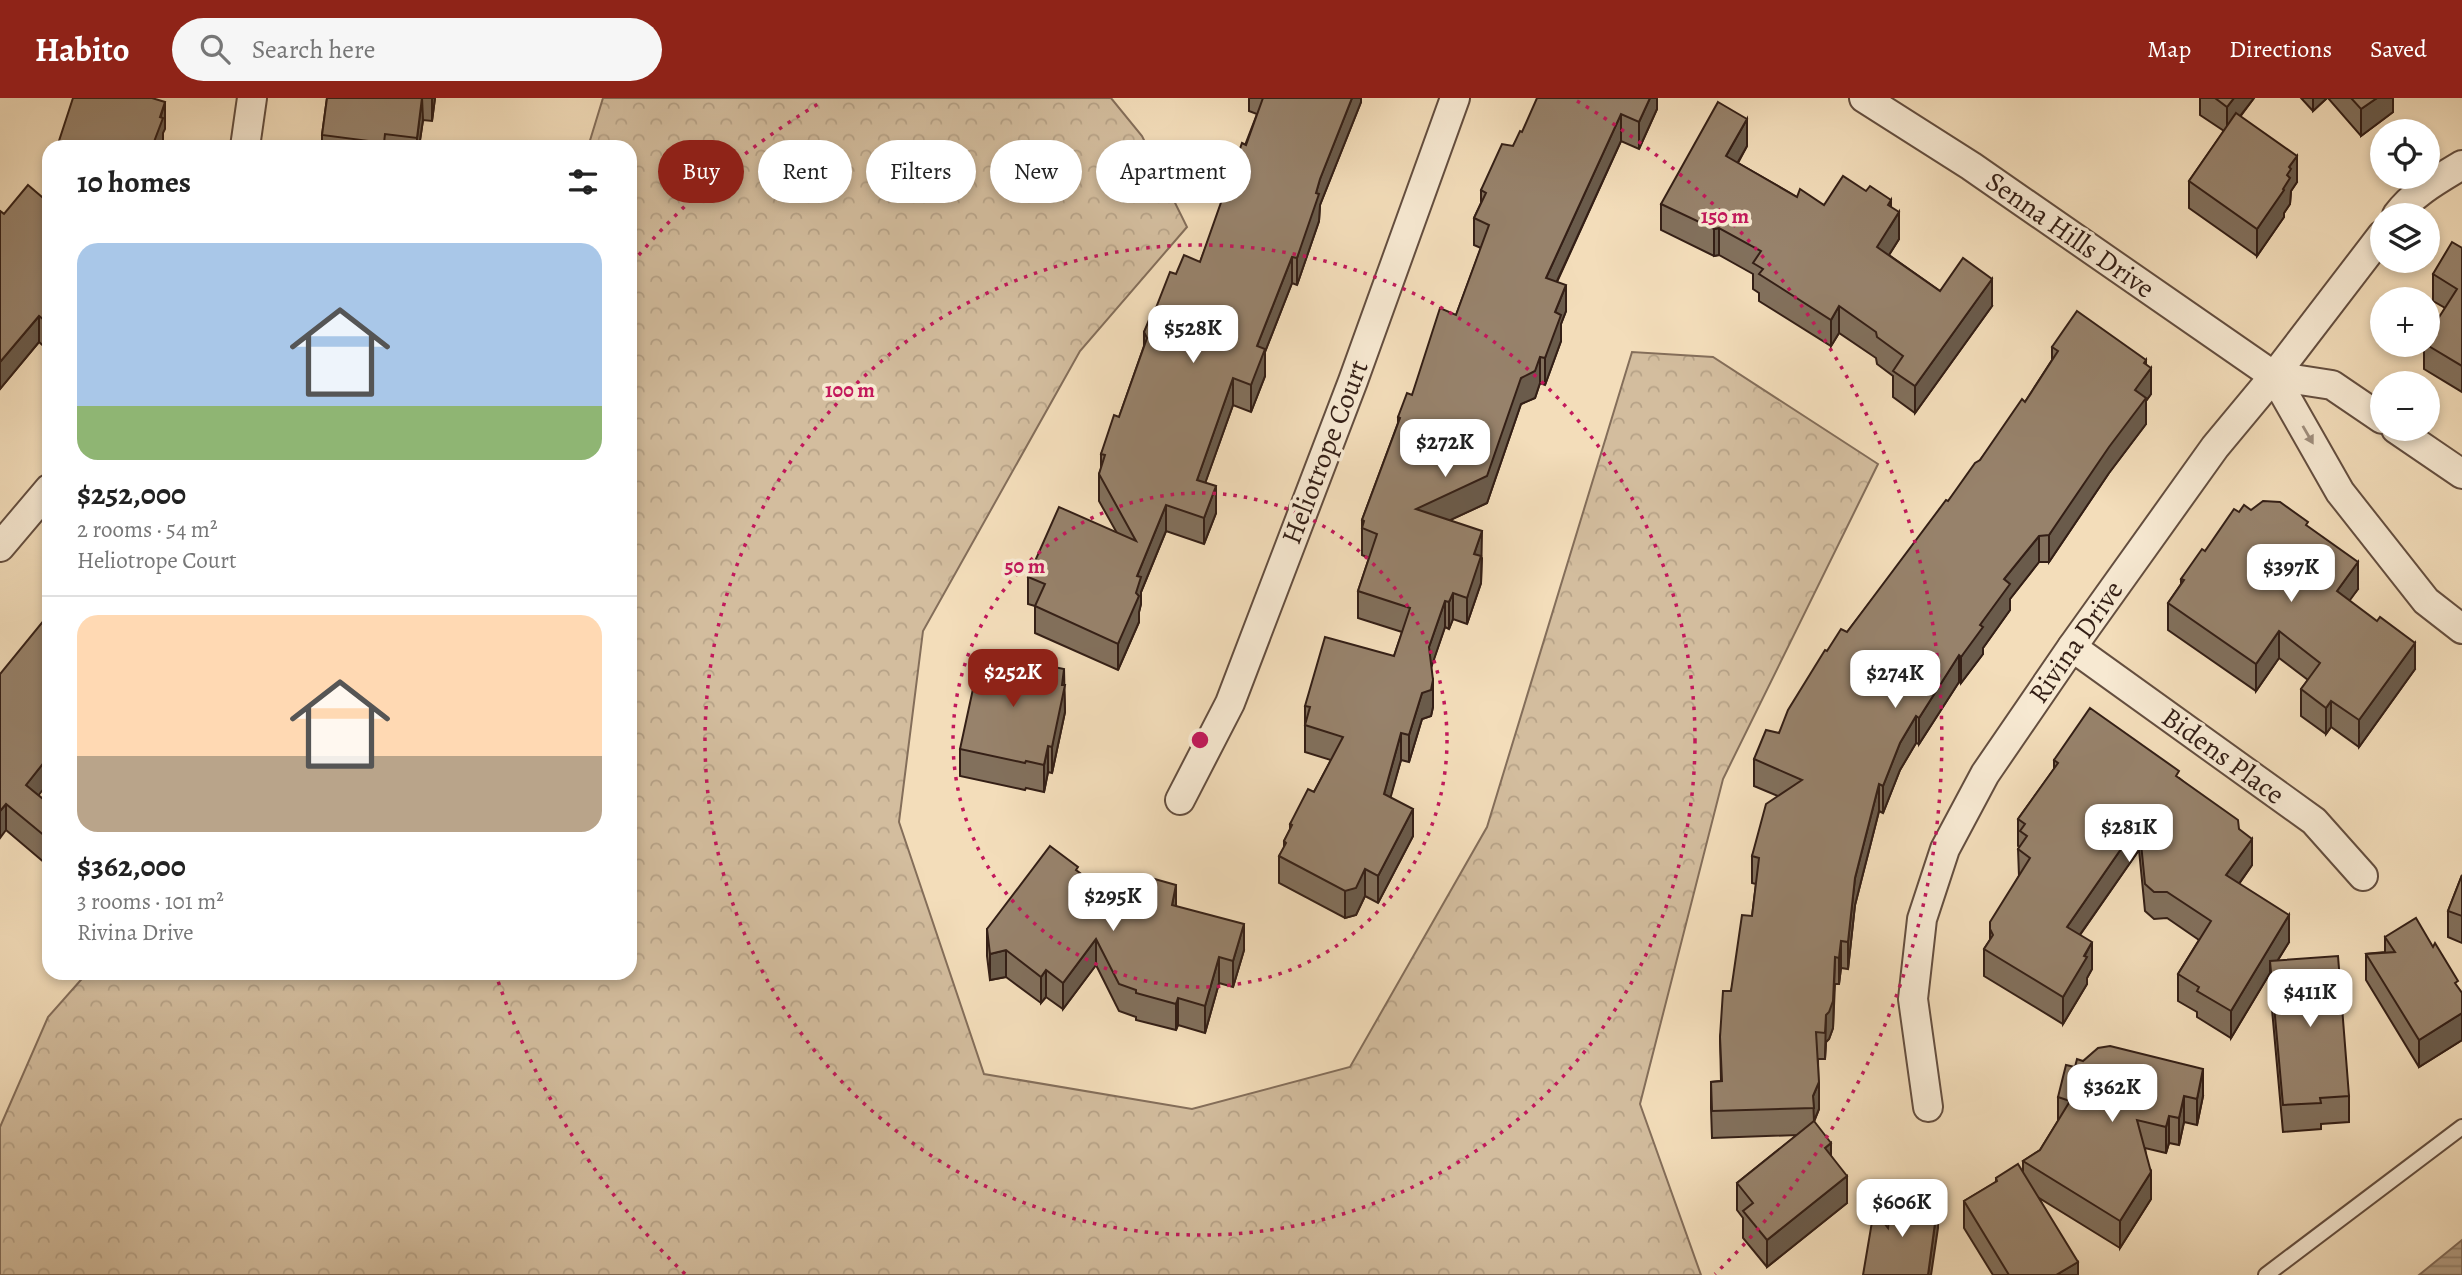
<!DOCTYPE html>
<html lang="en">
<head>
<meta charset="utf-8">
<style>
  body { margin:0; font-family:Alegreya,serif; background:#f6f6f6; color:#222; height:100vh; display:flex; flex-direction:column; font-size:26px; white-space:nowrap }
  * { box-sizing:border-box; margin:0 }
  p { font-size:23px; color:#767676 }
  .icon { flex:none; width:38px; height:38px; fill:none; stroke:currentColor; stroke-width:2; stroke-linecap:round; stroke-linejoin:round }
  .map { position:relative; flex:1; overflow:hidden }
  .sheet { position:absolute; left:42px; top:42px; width:595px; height:840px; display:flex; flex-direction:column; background:#fff; border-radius:21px; box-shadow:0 4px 10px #0003 }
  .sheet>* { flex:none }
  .hud { position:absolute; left:658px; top:42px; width:665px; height:63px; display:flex; gap:14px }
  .buttons { position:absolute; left:2370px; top:21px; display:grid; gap:14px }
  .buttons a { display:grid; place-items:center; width:70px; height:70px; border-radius:50%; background:#fff; box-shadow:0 4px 10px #0003; font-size:35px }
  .price { position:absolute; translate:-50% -60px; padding:0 16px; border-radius:14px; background:#fff; color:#222; font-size:23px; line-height:46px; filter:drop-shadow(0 2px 4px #0008) }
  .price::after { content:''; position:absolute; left:50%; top:42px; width:21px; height:16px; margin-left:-10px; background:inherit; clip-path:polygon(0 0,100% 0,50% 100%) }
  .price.active { background:#8f2418; color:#fff }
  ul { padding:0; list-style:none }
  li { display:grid; align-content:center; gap:14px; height:371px; padding:0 35px }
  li+li { border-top:2px solid #e0e0e0 }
  li span { display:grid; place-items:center; height:217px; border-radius:21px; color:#555 }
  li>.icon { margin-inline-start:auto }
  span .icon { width:126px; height:126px; fill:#fffc; stroke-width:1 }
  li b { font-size:30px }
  h2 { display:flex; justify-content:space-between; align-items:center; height:84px; padding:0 35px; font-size:30px }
  .pill { padding:0 24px; border-radius:32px; background:#fff; box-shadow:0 4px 10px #0003; font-size:24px; line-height:63px }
  .pill.active { background:#8f2418; color:#fff }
  header { display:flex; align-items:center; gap:42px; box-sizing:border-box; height:98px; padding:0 35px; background:#8f2418; color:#fff }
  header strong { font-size:33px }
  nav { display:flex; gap:38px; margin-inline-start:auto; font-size:24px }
  .search { width:490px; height:63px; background:#f6f6f6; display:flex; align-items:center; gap:18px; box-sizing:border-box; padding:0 24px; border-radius:38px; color:#767676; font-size:26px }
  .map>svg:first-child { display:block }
  .forest { fill:url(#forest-crowns); stroke:#846e5a; stroke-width:2 }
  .water { fill:url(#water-rules); stroke:#806a57; stroke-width:2 }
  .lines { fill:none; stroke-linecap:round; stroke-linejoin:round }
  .service-casing { stroke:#644e3f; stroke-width:18 }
  .minor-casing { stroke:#644e3f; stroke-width:32 }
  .service { stroke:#f7e9d2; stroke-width:14 }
  .minor { stroke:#f7e9d2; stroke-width:28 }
  .wall { fill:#82705c; stroke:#341f16; stroke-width:2 }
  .shaded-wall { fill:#6a5b4b; stroke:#341f16; stroke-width:2 }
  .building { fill:#97826b; stroke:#341f16; stroke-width:2 }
  .oneway { fill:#9f8e7d }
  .ring { fill:none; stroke:#c2185b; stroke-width:3.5; stroke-dasharray:3.5 7 }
  .labels { text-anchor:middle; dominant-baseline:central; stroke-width:7; stroke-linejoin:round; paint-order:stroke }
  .street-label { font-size:28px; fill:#341f16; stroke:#f7e9d2 }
  .centre { fill:#c2185b; stroke:#f7e9d2; stroke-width:3.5 }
  .ring-label { font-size:21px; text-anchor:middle; font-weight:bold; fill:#c2185b; stroke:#f7e9d2; stroke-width:7; stroke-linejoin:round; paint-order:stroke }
</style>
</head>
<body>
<header>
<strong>Habito</strong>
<div class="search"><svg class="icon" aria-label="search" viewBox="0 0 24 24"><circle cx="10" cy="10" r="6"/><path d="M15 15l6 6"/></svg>Search here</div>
<nav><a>Map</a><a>Directions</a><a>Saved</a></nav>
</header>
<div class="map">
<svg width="2462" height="1177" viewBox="0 0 2462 1177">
  <defs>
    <pattern id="forest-crowns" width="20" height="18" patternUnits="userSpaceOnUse" patternTransform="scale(1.75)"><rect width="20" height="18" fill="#d3bd9e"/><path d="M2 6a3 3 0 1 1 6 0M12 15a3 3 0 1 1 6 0" fill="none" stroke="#b6a287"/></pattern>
    <pattern id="water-rules" width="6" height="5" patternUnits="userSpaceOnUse" patternTransform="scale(1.75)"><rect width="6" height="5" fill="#b29c82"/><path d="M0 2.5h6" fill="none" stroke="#927f69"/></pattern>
  </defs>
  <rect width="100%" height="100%" fill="#f3ddba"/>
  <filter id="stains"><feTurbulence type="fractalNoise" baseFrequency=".00286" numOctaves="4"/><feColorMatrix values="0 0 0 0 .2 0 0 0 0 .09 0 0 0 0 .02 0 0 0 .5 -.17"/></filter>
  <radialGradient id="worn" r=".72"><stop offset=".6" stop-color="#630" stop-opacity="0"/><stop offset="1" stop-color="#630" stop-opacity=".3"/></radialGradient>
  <path class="forest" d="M603,0H1111L1142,38L1187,129L1080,253L923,533L899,724L984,976L1192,1011L1350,969L1487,729L1632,254L1713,259L1878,366L1723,681L1640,1006L1701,1177H0V1029L48,919L87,875H630V49H588Z"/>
  <path class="water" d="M2462,1142V1177H2419Z"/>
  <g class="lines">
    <defs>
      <path id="service" d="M2266,1177L2462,1029"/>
      <g id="minor">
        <path d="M1864,0L1971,68L2274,278L2340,394L2426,503L2462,531"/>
        <path d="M245,49L252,0"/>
        <path d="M2397,117C2413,95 2439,81 2462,67"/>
        <path d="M2274,278L2332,287L2382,321"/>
        <path d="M2396,331L2462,376"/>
        <path d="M0,449L49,391"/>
        <path d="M2072,549L2314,723L2363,778"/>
        <path d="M1180,702L1230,605L1353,283L1455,0"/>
        <path d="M1928,1009L1913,901L1922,821L1945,751L1985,676L2072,549L2215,349L2274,278L2382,137"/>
      </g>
    </defs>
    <use href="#service" class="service-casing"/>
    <use href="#minor" class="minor-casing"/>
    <use href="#service" class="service"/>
    <use href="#minor" class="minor"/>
  </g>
  <g class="wall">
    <path d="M327,0H435L432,23L423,22L419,49H322V37Z"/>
    <path d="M1249,0H1361V4L1320,107L1319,123L1297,187L1292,185L1265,254V278L1251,314L1233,307L1205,385L1216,415L1204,446L1166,433L1141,494V506L1139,514V524L1118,572L1035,535V508L1028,506V479L1117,435L1099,403V376L1101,371V356L1119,319L1144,248V234L1176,176L1200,164L1257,16L1249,13Z"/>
    <path d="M1657,0V11L1639,51L1621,43L1557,184L1566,213L1561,226V243L1545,287L1540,285L1535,300L1521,306L1487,405L1450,422L1482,460L1481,485L1467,526L1453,521L1449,531L1445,529L1431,569L1433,609L1431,618L1422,621L1409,664L1401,662L1390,699L1413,738L1378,805L1365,798L1356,817L1345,820L1279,785V758L1284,750V743L1290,732V726L1314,694L1331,662L1305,654V608L1394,558L1402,534L1358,520V493L1369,460L1362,457V422L1398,325V319L1412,297L1456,217L1481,150L1474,147V120L1481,105V92L1513,48L1522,34Z"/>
    <path d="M2200,0H2254L2240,19L2297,84L2291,93L2290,106L2284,115V119L2257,158L2189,110V83L2224,33L2200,17Z"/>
    <path d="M2301,0H2327L2313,13Z"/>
    <path d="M2328,0H2393V14L2361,38Z"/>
    <path d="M1747,48L1738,65L1797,99L1824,107L1891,109L1899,141L1889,157L1940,193L1992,208L1915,315L1893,299V278L1877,266L1876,260L1839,235L1831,248L1759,203V195L1753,191V176L1719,157L1714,158L1661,132V106Z"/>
    <path d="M49,105V253L39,244L0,291V113L4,116Z"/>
    <path d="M2462,150V294L2424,271V247H2427L2445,210L2433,203V176Z"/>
    <path d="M2052,249L2146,266L2151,296L2146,303V326L2109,375L2049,464H2039L2010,501V512L1983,550V556L1961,585L1959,584L1919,646L1916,645L1900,672L1883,715L1879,713L1855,807L1848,871L1841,870L1839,886H1835L1833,930L1829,941L1826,944L1825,961H1818L1819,1011L1814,1024L1831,1058L1847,1105L1767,1169L1743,1140V1120L1737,1112V1085L1797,1037L1712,1040L1711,1010V984L1721,983L1720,939L1731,893L1752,818L1756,786L1752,785V758L1778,698L1754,688V661L1779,635L1827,553L1847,534L2025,304L2052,262Z"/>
    <path d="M2251,412L2308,429L2358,491L2349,502L2415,571L2359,649L2331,629L2326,636L2301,618V591L2308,582L2279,560L2256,593L2168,532V505L2181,486V481L2239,414Z"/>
    <path d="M0,576L38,697L49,706L46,766L6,732Z"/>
    <path d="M1064,587L1065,614L1052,675L1048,674L1044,694L1026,690L1025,692L960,678V651Z"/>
    <path d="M2054,662L2179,680L2239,731L2252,767L2239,786L2289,844L2278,862L2349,998V1024L2321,1026V1031L2283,1034L2270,889V875L2231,940L2197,919V914L2178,903V876L2199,842L2167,820L2154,821L2145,813L2139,752L2080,837L2092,871L2087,880V886L2063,926L1984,878V851L1990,842V831L2019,778L2018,751L2020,749L2018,748V721L2054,671Z"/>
    <path d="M1078,774L1133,815L1176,808L1244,852L1233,889L1219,885L1205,935L1178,927L1176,932L1136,922V919L1119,913L1096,867L1063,911L1046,899L1041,905L1006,879L990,882L987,858V831Z"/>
    <path d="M2462,777V845L2448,839V813Z"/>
    <path d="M2385,839L2458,890L2462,895V942L2419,969L2366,882V856L2385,854Z"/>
    <path d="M2203,998L2197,1027L2184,1024L2179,1047L2169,1045L2166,1055L2145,1050L2151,1101L2120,1150L2039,1100L2078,1177H1993L1964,1130V1103L1996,1084V1080L2023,1073V1063L2040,1052L2058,1023V999Z"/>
  </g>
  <g class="shaded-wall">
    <path d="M422,0L423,22L419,49H417V40Z"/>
    <path d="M432,0H435L432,23Z"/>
    <path d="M1352,0H1361V4L1320,107L1319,123L1297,187V160L1320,81Z"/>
    <path d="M1650,0H1657V11L1639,51V24Z"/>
    <path d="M2234,0H2254L2227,35V9Z"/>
    <path d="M2313,0H2327L2313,13Z"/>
    <path d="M2377,0H2393V14L2361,38V11Z"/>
    <path d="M165,4V31L163,35V47L162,49H152Z"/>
    <path d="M1621,16V43L1546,207V180Z"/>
    <path d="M1747,21V48L1726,85V58Z"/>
    <path d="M2297,58V84L2291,93L2290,106L2284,115V119L2257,158V131L2283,91L2289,69Z"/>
    <path d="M1891,102V127L1899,114V141L1877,176V149L1888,107Z"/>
    <path d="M1719,130V157L1714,158V131Z"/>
    <path d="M1292,159V185L1265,254V278L1251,314V287L1257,248Z"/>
    <path d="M1992,181V208L1915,315V288Z"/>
    <path d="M1566,187V213L1561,226V243L1545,287V260L1555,214Z"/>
    <path d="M1839,208V235L1831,248V222Z"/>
    <path d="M39,218V244L0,291V264Z"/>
    <path d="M1540,259V285L1535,300L1521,306L1487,405L1416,438V411L1521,280Z"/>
    <path d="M2146,262V277L2151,270V296L2146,303V326L2109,375L2049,464V437L2135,292L2144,265Z"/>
    <path d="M1233,280V307L1197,408V382Z"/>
    <path d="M1216,388V415L1204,446V420Z"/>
    <path d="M1166,407V433L1141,494V506L1139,514V524L1118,572V546L1137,478Z"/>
    <path d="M1482,433L1481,485L1467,526V500L1474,456Z"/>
    <path d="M2039,438V464L2010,501V512L1983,550V556L1961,585V559L1980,527L2004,481Z"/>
    <path d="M2358,464V491L2337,520V493Z"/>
    <path d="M1453,495V521L1449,531V504Z"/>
    <path d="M1445,503V529L1429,576V549Z"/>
    <path d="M2279,533V560L2256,593V566Z"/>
    <path d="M2415,545V571L2359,649V622Z"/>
    <path d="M1959,557V584L1919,646V620Z"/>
    <path d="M1064,571L1065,614L1052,675V649Z"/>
    <path d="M1433,582V609L1431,618L1422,621L1409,664V637L1422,595Z"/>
    <path d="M2331,603V629L2326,636V610Z"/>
    <path d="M1916,618V645L1900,672L1883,715V688L1900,645Z"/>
    <path d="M1401,635V662L1384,723V696Z"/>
    <path d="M1048,648V674L1044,694V667Z"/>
    <path d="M49,658V684L26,713V687Z"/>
    <path d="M1879,686V713L1855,807L1848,871V844L1855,780Z"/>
    <path d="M6,706V732L0,740V713Z"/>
    <path d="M1413,711V738L1378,805V778Z"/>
    <path d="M2139,725V752L2067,855V829Z"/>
    <path d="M49,736V762L46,766V739Z"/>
    <path d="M2252,741V767L2226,804V777Z"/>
    <path d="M1365,771V798L1356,817L1345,820V793Z"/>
    <path d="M1176,787V814L1172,807Z"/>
    <path d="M2289,817V844L2271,873L2270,863V875L2231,940V913Z"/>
    <path d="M1244,826V852L1233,889V863Z"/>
    <path d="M1096,841V867L1063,911V885Z"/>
    <path d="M1841,843V870L1839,886V860Z"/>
    <path d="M2092,844V871L2087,880V886L2063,926V899Z"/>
    <path d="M1006,852V879L990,882V856Z"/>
    <path d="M1219,859V885L1205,935V908Z"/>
    <path d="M1835,859L1833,930L1829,941L1826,944L1825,961L1826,917Z"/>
    <path d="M1046,872V899L1041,905V879Z"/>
    <path d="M1178,900V927L1176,932V906Z"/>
    <path d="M2462,915V942L2419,969V942Z"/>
    <path d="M2203,971V998L2197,1027V1001Z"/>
    <path d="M1819,984V1011L1814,1023L1813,998Z"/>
    <path d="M2184,998V1024L2179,1047V1020Z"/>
    <path d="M2169,1018V1045L2166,1055V1029Z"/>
    <path d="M1831,1045V1072L1825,1050Z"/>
    <path d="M2151,1074V1101L2120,1150V1123Z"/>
    <path d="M1847,1078V1105L1767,1169V1142Z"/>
    <path d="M1938,1103V1130L1931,1177H1928Z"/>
    <path d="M2078,1164V1177H2056Z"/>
  </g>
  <g class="building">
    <path d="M73,0H152L165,4L160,19L163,20L152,49H57Z"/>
    <path d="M327,0H422L417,40L385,36L384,45L322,37Z"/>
    <path d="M1263,0H1352L1320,81L1316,95L1319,96L1297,160L1292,159L1257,248L1265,251L1251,287L1233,280L1197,382L1216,388L1204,420L1166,407L1137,478L1141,479L1136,495L1139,498L1118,546L1035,508L1045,486L1028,479L1059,409L1136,443L1099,376L1105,357L1101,356L1114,317L1119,319L1147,240L1144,234L1149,222L1152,220L1170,174L1176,176L1184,157L1200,164L1242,45L1246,47Z"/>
    <path d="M1537,0H1650L1639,24L1621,16L1546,180L1566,187L1555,214L1561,217L1545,260L1540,259L1535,273L1521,280L1487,378L1416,411L1482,433L1474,456L1481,458L1467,500L1453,495L1449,504L1445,503L1429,549L1433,582L1431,592L1422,595L1409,637L1401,635L1384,696L1413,711L1378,778L1365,771L1356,790L1345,793L1279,758L1286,745L1284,743L1292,727L1290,726L1308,691L1314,694L1343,639L1305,627L1310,609L1305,608L1325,539L1394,558L1410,510L1358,493L1377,436L1362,430L1364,423L1362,422L1400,320L1398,319L1407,295L1412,297L1440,210L1456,217L1489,127L1474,120L1486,95L1481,92L1502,46L1513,48L1520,33L1522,34Z"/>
    <path d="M2215,0H2234L2227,9Z"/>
    <path d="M2351,0H2377L2361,11Z"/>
    <path d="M1718,4L1747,21L1726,58L1797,99L1800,91L1824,107L1843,78L1866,93L1870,88L1891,102L1888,107L1899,114L1877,149L1940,193L1963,160L1992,181L1915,288L1893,273L1903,258L1877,239L1876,234L1839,208L1831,222L1759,176L1763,171L1753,165L1761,153L1719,130L1714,131L1661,106Z"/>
    <path d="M2236,15L2297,58L2289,69L2291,71L2287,77L2290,80L2283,91L2284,92L2257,131L2189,83Z"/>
    <path d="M28,87L49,105V226L39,218L0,264V113L4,116Z"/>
    <path d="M2452,144L2462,150V268L2427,247V238L2457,191L2433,176Z"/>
    <path d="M2077,213L2146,262L2144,265L2151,270L2135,292L2146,300L2109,349L2049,437L2039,438L2004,481L2010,486L1980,527L1983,529L1961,559L1959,557L1919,620L1916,618L1900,645L1883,688L1879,686L1855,780L1848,844L1841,843L1839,860L1835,859L1833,903L1829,914L1826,917L1825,935L1816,934L1819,984L1813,998L1814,1010L1712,1013L1711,984L1722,983L1720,939L1723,893H1731L1742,817L1752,818L1759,760L1752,758L1766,706L1802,682L1754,661L1766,632L1779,635L1788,612L1825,552L1827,553L1841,531L1847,534L1946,402L1948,403L1975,365L1980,362L2022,301L2025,304L2058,253L2052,249Z"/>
    <path d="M2263,403L2280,404L2308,424L2306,427L2358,464L2337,493L2377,523L2380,519L2415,545L2359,622L2331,603L2326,610L2301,591L2320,565L2279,533L2256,566L2168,505L2184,482L2181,481L2202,451L2205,453L2234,411L2239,414L2244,407L2251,412Z"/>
    <path d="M49,516V658L26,687L49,706V736L46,739L6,706L0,713V576Z"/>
    <path d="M981,554L1064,571L1062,587H1065L1052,649L1048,648L1044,667L1026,663L1025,665L960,651Z"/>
    <path d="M2090,610L2179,673L2176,678L2238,722L2239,731L2252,741L2226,777L2289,817L2231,913L2197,893L2199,889L2178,876L2211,823L2167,794H2154L2145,786L2139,725L2067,829L2092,844L2084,858L2087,859L2063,899L1984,851L1993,837L1990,831V824L2030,760L2018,751L2027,738L2020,733L2025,726L2018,721L2058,665L2054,662Z"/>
    <path d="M1050,748L1078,769L1076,772L1133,815L1144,778L1176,787L1172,807L1244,826L1233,863L1219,859L1205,908L1178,900L1176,906L1136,895V892L1119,886L1096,841L1063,885L1046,872L1041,879L1006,852L990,856L987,831Z"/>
    <path d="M2462,777V818L2448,813Z"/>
    <path d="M2416,820L2433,849L2435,845L2458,883L2455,885L2462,895V915L2419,942L2366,856L2395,854L2385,839Z"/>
    <path d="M2338,858L2349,998L2320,1000L2321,1005L2283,1007L2270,863Z"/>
    <path d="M2110,948L2203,971L2197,1001L2184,998L2179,1020L2169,1018L2166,1029L2137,1022L2151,1074L2120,1123L2023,1063L2040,1052L2070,1003L2058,999L2066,967L2075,969L2077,961L2083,963L2098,950Z"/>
    <path d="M1814,1023L1831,1045L1825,1050L1847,1078L1767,1142L1743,1113L1753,1105L1737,1085Z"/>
    <path d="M2018,1066L2078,1164L2056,1177H2009L1964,1103L1997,1083L1996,1080Z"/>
    <path d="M1892,1097L1938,1103L1928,1177H1863L1874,1112L1888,1130Z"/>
  </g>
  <defs><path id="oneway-solid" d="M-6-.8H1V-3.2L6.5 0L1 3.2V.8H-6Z" transform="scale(1.75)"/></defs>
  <use class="oneway" href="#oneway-solid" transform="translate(2308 337) rotate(60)"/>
  <g class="ring">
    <circle cx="1200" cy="642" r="247"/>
    <circle cx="1200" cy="642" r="495"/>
    <path d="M685 1176A742 742 0 0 1 496 877M632 165A742 742 0 0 1 823 3M1577 3A742 742 0 0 1 1715 1176"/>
  </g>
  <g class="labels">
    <g class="street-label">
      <text transform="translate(2070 137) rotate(35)">Senna Hills Drive</text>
      <text transform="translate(1325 354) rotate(-69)">Heliotrope Court</text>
      <text transform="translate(2076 544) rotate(-55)">Rivina Drive</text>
      <text transform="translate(2223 658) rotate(36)">Bidens Place</text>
    </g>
  </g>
  <circle cx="1200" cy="642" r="10" class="centre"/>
  <g class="ring-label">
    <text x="1725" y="125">150 m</text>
    <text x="850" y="299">100 m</text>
    <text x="1025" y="475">50 m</text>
  </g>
  <rect width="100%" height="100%" filter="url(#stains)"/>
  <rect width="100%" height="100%" fill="url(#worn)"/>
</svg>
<div class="buttons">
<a><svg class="icon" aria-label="locate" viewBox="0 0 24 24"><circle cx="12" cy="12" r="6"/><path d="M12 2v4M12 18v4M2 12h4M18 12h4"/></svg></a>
<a><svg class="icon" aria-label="layers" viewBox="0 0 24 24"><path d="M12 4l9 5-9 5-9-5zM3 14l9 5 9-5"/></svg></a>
<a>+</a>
<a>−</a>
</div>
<b class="price" style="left:1193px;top:267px">$528K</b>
<b class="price" style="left:1445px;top:381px">$272K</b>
<b class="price" style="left:2291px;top:506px">$397K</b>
<b class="price active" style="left:1013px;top:611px">$252K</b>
<b class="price" style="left:1895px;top:612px">$274K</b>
<b class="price" style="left:2129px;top:766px">$281K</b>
<b class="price" style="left:1113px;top:835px">$295K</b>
<b class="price" style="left:2310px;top:931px">$411K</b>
<b class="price" style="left:2112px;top:1026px">$362K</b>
<b class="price" style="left:1902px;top:1141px">$606K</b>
<div class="hud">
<a class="pill active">Buy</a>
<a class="pill">Rent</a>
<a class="pill">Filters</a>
<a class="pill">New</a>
<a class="pill">Apartment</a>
</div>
<section class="sheet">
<h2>10 homes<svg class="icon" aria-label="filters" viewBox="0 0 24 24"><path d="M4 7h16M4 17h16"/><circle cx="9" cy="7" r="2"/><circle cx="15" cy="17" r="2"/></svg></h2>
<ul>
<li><span style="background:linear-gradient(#a9c7e8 75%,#8fb573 0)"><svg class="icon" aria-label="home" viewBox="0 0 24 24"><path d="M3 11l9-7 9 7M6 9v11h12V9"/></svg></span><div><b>$252,000</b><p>2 rooms · 54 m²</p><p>Heliotrope Court</p></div></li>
<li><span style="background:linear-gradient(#ffd9b3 65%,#b9a48a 0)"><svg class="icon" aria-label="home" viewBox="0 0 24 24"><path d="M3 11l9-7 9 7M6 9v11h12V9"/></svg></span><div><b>$362,000</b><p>3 rooms · 101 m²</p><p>Rivina Drive</p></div></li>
</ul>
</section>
</div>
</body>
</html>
